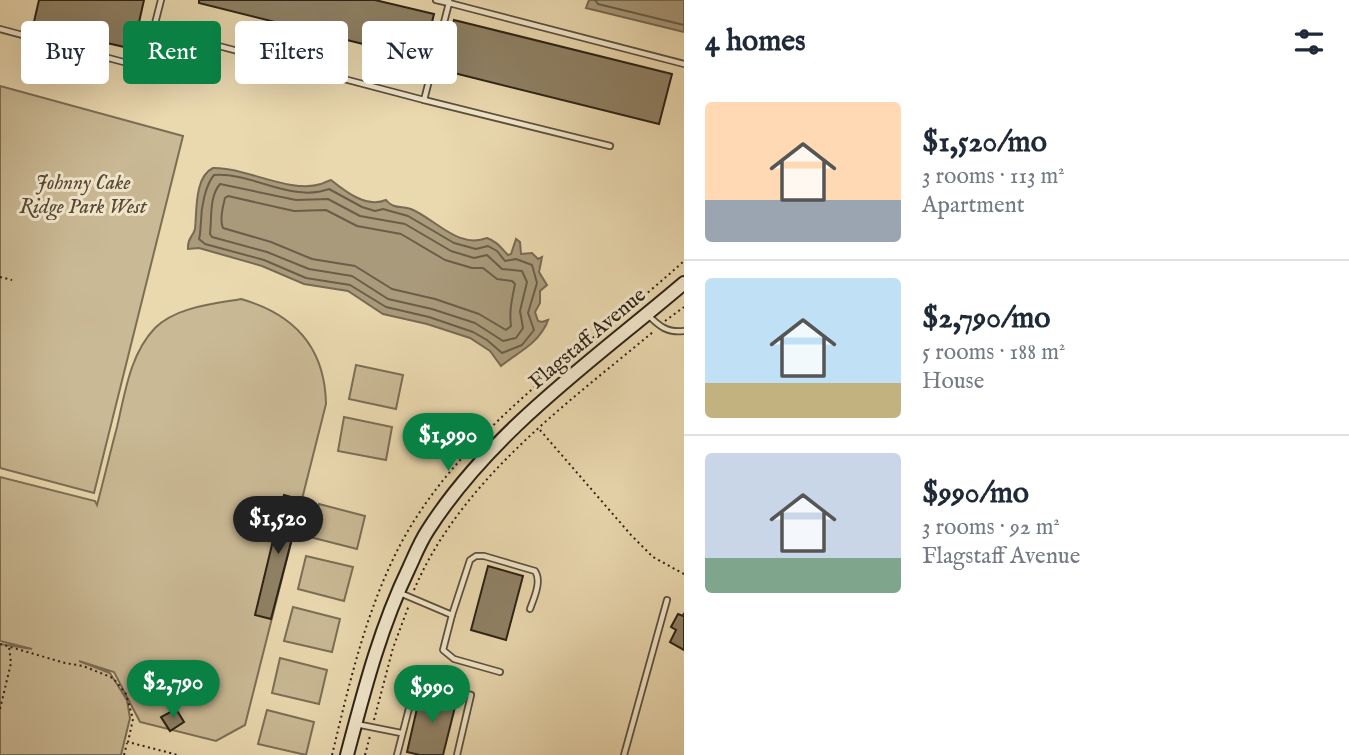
<!DOCTYPE html>
<html lang="en">
<head>
<meta charset="utf-8">
<style>
  body { margin:0; font-family:"IM FELL English",serif; background:#f2f2f3; color:#1f2937; height:100vh; display:flex; flex-direction:column; font-size:26px; white-space:nowrap }
  * { box-sizing:border-box; margin:0 }
  p { font-size:23px; color:#747a83 }
  .icon { flex:none; width:38px; height:38px; fill:none; stroke:currentColor; stroke-width:2; stroke-linecap:round; stroke-linejoin:round }
  .map { position:relative; flex:1; overflow:hidden }
  .details { display:flex; flex-direction:column; background:#fff; width:665px }
  .details>* { flex:none }
  .hud { position:absolute; left:21px; top:21px; width:556px; height:63px; display:flex; gap:14px }
  .price { position:absolute; translate:-50% -60px; padding:0 16px; border-radius:24px; background:#0b8043; color:#fff; font-size:23px; line-height:46px; filter:drop-shadow(0 2px 4px #0008) }
  .price::after { content:''; position:absolute; left:50%; top:42px; width:21px; height:16px; margin-left:-10px; background:inherit; clip-path:polygon(0 0,100% 0,50% 100%) }
  .price.current { background:#222; color:#fff }
  ul { padding:0; list-style:none }
  li { display:flex; align-items:center; gap:21px; height:175px; padding:0 21px }
  li+li { border-top:2px solid #e0e1e3 }
  li span { display:grid; place-items:center; flex:none; width:196px; height:140px; border-radius:7px; color:#555 }
  li>.icon { margin-inline-start:auto }
  span .icon { width:84px; height:84px; fill:#fffc; stroke-width:1 }
  li b { font-size:30px }
  h2 { display:flex; justify-content:space-between; align-items:center; height:84px; padding:0 21px; font-size:30px }
  .chip { padding:0 24px; border-radius:7px; background:#fff; box-shadow:0 7px 28px #0002; font-size:24px; line-height:63px }
  .chip.current { background:#0b8043; color:#fff }
  main { display:flex; flex:1; min-height:0 }
  .map>svg:first-child { display:block }
  .green { fill:#cab995; stroke:#7b6e55; stroke-width:2 }
  .water { fill:#a99a7b; stroke:#776a52; stroke-width:2 }
  .lines { fill:none; stroke-linecap:round; stroke-linejoin:round }
  .shore { stroke:#6a5e48; stroke-width:2 }
  .building { fill:#8f8165; stroke:#2c2215; stroke-width:2 }
  .lane-casing { stroke:#5c503c; stroke-width:8 }
  .secondary-casing { stroke:#2c2215; stroke-width:16 }
  .path { stroke:#2c2215; stroke-width:2; stroke-dasharray:2 3.5; stroke-linecap:butt }
  .lane { stroke:#f1e6cb; stroke-width:4.5 }
  .secondary { stroke:#f1e6cb; stroke-width:12 }
  .labels { text-anchor:middle; dominant-baseline:central; stroke-width:6; stroke-linejoin:round; paint-order:stroke }
  .park-label { font-size:21px; font-style:italic; fill:#544835; stroke:#f1e6cb }
  .street-label { font-size:21px; fill:#2c2215; stroke:#f1e6cb }
</style>
</head>
<body>
<main>
<div class="map">
<svg width="684" height="755" viewBox="0 0 684 755">
  <rect width="100%" height="100%" fill="#ead8af"/>
  <filter id="stains"><feTurbulence type="fractalNoise" baseFrequency=".00286" numOctaves="4"/><feColorMatrix values="0 0 0 0 .2 0 0 0 0 .09 0 0 0 0 .02 0 0 0 .5 -.17"/></filter>
  <radialGradient id="worn" r=".72"><stop offset=".6" stop-color="#630" stop-opacity="0"/><stop offset="1" stop-color="#630" stop-opacity=".3"/></radialGradient>
  <g class="green">
    <path d="M0,86L183,136L94,493L0,468Z"/>
    <path d="M241,299C294,314 325,347 326,404L245,725L216,741L140,722L114,672L79,661L110,673L127,700L130,718L121,755H0V644L32,649L0,641V477L95,501L97,505C104,479 110,453 117,427C125,393 130,354 155,328C176,307 213,304 241,299Z"/>
    <path d="M356,365L403,375L396,409L349,399Z"/>
    <path d="M344,417L392,427L386,460L338,451Z"/>
    <path d="M319,504L365,516L357,549L310,537Z"/>
    <path d="M306,556L353,567L344,601L298,589Z"/>
    <path d="M293,607L340,619L332,652L284,641Z"/>
    <path d="M280,658L327,670L319,704L272,693Z"/>
    <path d="M267,710L314,722L306,755L258,744Z"/>
  </g>
  <g class="water">
    <path d="M589,0H684V32L586,8Z"/>
    <path d="M213,168C245,167 290,194 321,184C324,183 327,181 331,180C346,192 366,208 386,200C393,209 401,206 411,209C437,220 458,249 487,238C498,242 501,248 508,255L511,254L516,239L520,242L521,254L532,253L538,259L542,257L539,272L547,285L540,291V303L535,312L538,321L542,322L548,320L546,325C535,346 518,352 501,366L490,351L470,338L427,324L383,314L348,291L304,284L262,266L199,248L188,249C187,238 193,237 195,229C197,212 194,177 213,168Z"/>
  </g>
  <g class="lines">
    <g class="shore">
      <path d="M595,0L598,4L684,25"/>
      <path d="M214,175C252,172 291,203 329,189L362,207L375,211L383,209L408,216L454,243L476,249L488,246L497,251L505,261L516,259L532,265L537,283L528,313L534,330L522,345L502,353L487,340L473,332L429,317L386,307L350,285L306,278L264,260L205,244L199,239C201,232 200,229 201,222C201,208 205,186 214,175Z"/>
      <path d="M220,184L296,200L328,199L360,216L405,224L451,251L474,258L487,255L502,269L522,271L527,282L520,311L523,328L516,338L503,341L475,323L432,309L388,299L352,276L309,269L267,252L212,237L210,234C212,217 209,197 220,184Z"/>
      <path d="M228,196L294,211L326,210L357,226L401,234L445,260L472,268H483L497,279L512,281L515,284C512,299 509,311 511,326L506,330L479,314L435,299L392,289L355,266L312,259L271,242L223,228C219,220 223,206 225,198Z"/>
    </g>
  </g>
  <g class="building">
    <path d="M39,0H144L133,49L33,26Z"/>
    <path d="M199,0H375L434,14L423,59L199,3Z"/>
    <path d="M454,20L672,74L659,124L442,70Z"/>
    <path d="M284,495L302,500L271,619L255,615Z"/>
    <path d="M488,566L523,576L506,640L471,630Z"/>
    <path d="M684,613V650L670,642L676,630L671,627L678,614L683,616Z"/>
    <path d="M421,691L457,699L443,755H420L407,752Z"/>
    <path d="M176,709L184,722L170,731L161,717Z"/>
  </g>
  <g class="lines">
    <defs>
      <g id="lane">
        <path d="M436,0L449,3V1"/>
        <path d="M0,29L131,64L143,59L149,47L161,0"/>
        <path d="M215,45L424,100L449,3L684,64"/>
        <path d="M424,100L610,146"/>
        <path d="M648,315C659,326 667,333 684,331"/>
        <path d="M400,593L452,615L470,560L476,556H484L535,571C542,581 534,598 530,609"/>
        <path d="M452,615L443,650L454,659L500,672"/>
        <path d="M356,724L401,733"/>
        <path d="M397,755L416,681L471,695L457,755"/>
        <path d="M624,755L667,600"/>
      </g>
      <path id="secondary" d="M347,755C364,691 380,628 409,568C415,555 420,542 428,530C492,430 595,359 684,283"/>
    </defs>
    <use href="#lane" class="lane-casing"/>
    <use href="#secondary" class="secondary-casing"/>
    <g class="path">
      <path d="M0,277L12,280"/>
      <path d="M665,321L684,307"/>
      <path d="M540,430L631,535L653,557L684,574"/>
      <path d="M414,590C460,481 565,405 653,332"/>
      <path d="M0,644L65,663L83,666L113,678L126,694L133,719L128,742L178,755"/>
      <path d="M0,709L11,663L9,646"/>
      <path d="M374,720L393,648L409,605"/>
      <path d="M124,755L127,743"/>
      <path d="M332,755C349,685 365,614 398,549C459,430 587,349 684,261"/>
      <path d="M365,755L370,736"/>
    </g>
    <use href="#lane" class="lane"/>
    <use href="#secondary" class="secondary"/>
  </g>
  <g class="labels">
    <g class="park-label">
      <text x="83" y="183">Johnny Cake<tspan x="83" dy="24">Ridge Park West</tspan></text>
    </g>
    <g class="street-label">
      <text transform="translate(588 339) rotate(-40)">Flagstaff Avenue</text>
    </g>
  </g>
  <rect width="100%" height="100%" filter="url(#stains)"/>
  <rect width="100%" height="100%" fill="url(#worn)"/>
</svg>
<b class="price" style="left:448px;top:473px">$1,990</b>
<b class="price current" style="left:278px;top:556px">$1,520</b>
<b class="price" style="left:173px;top:720px">$2,790</b>
<b class="price" style="left:432px;top:725px">$990</b>
<div class="hud">
<a class="chip">Buy</a>
<a class="chip current">Rent</a>
<a class="chip">Filters</a>
<a class="chip">New</a>
</div>
</div>
<section class="details">
<h2>4 homes<svg class="icon" aria-label="filters" viewBox="0 0 24 24"><path d="M4 7h16M4 17h16"/><circle cx="9" cy="7" r="2"/><circle cx="15" cy="17" r="2"/></svg></h2>
<ul>
<li><span style="background:linear-gradient(#ffd9b3 70%,#9aa5b1 0)"><svg class="icon" aria-label="home" viewBox="0 0 24 24"><path d="M3 11l9-7 9 7M6 9v11h12V9"/></svg></span><div><b>$1,520/mo</b><p>3 rooms · 113 m²</p><p>Apartment</p></div></li>
<li><span style="background:linear-gradient(#bfe0f5 75%,#c2b280 0)"><svg class="icon" aria-label="home" viewBox="0 0 24 24"><path d="M3 11l9-7 9 7M6 9v11h12V9"/></svg></span><div><b>$2,790/mo</b><p>5 rooms · 188 m²</p><p>House</p></div></li>
<li><span style="background:linear-gradient(#c9d6e8 75%,#7fa58c 0)"><svg class="icon" aria-label="home" viewBox="0 0 24 24"><path d="M3 11l9-7 9 7M6 9v11h12V9"/></svg></span><div><b>$990/mo</b><p>3 rooms · 92 m²</p><p>Flagstaff Avenue</p></div></li>
</ul>
</section>
</main>
</body>
</html>
